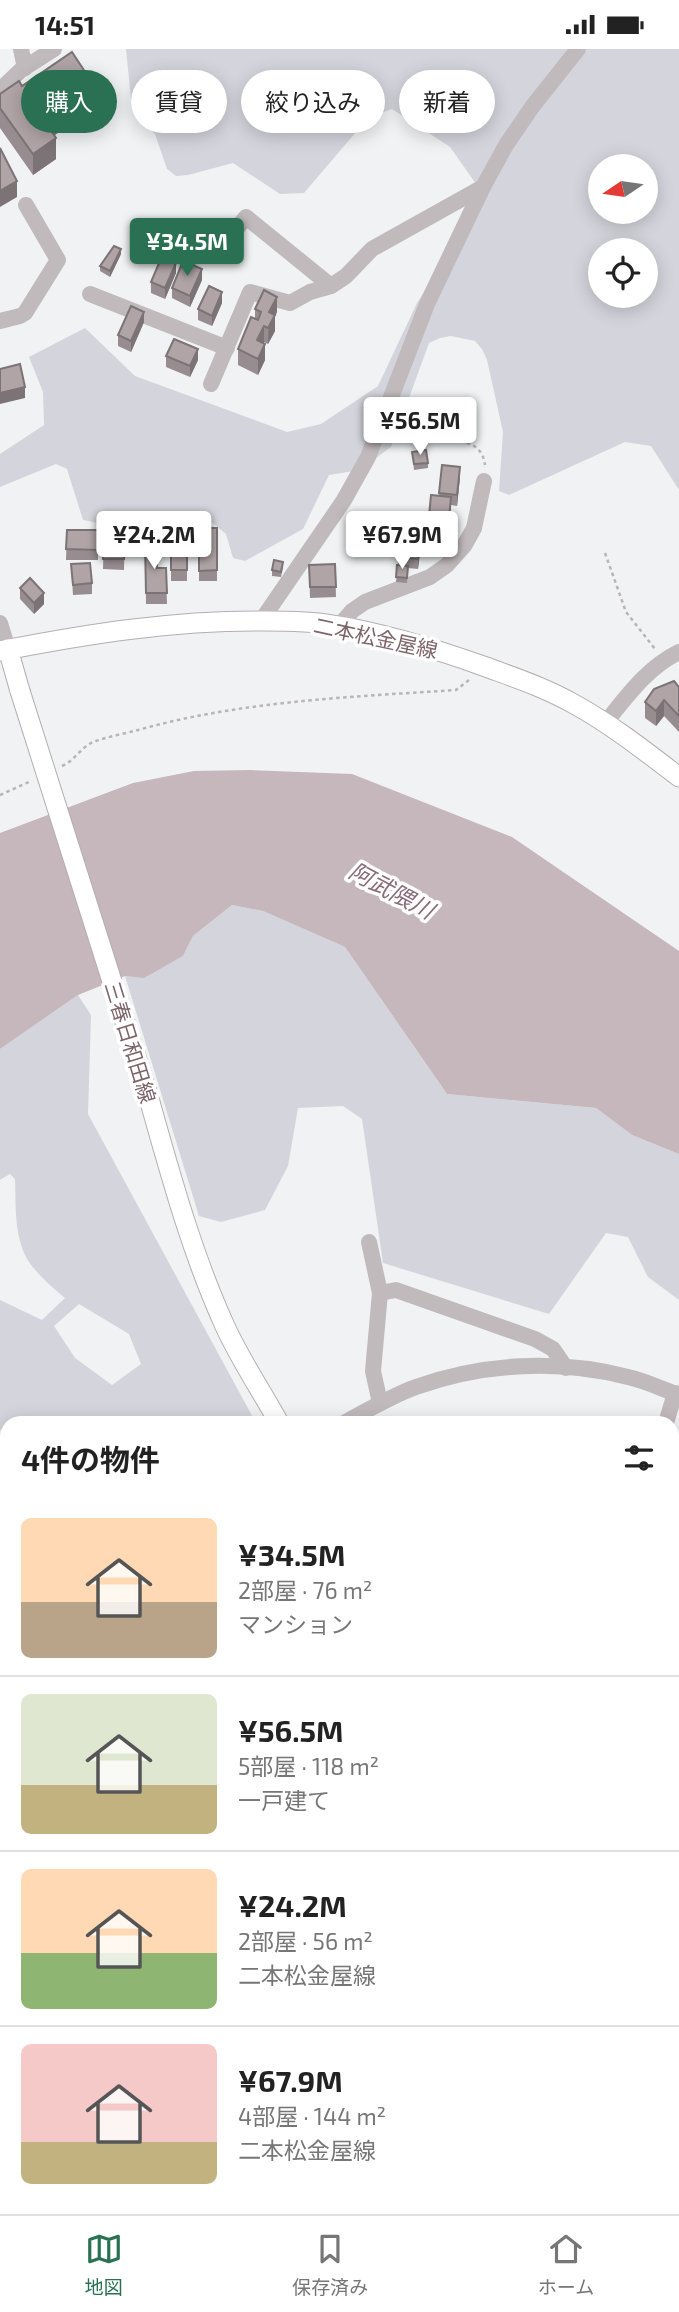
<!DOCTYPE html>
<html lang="ja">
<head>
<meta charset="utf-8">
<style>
  body { margin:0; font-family:"Exo 2","Noto Sans JP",sans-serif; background:#f6f6f6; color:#222; height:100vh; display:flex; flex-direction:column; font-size:26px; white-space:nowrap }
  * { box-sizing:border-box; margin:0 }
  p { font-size:23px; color:#767676 }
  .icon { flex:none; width:38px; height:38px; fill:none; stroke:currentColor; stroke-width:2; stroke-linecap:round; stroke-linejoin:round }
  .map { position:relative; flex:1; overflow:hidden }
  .panel { position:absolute; left:0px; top:1367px; width:679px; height:800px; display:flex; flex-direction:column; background:#fff; border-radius:21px 21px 0 0; box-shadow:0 4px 18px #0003 }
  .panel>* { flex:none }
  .guide { position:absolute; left:21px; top:21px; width:637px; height:63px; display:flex; gap:14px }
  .needle { width:46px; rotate:257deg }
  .fabs { position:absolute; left:588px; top:105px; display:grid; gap:14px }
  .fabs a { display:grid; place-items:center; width:70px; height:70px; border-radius:50%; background:#fff; box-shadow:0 4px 18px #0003; font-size:35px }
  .price { position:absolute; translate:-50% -60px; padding:0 16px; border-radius:7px; background:#fff; color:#222; font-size:23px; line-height:46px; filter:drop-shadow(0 2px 4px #0008) }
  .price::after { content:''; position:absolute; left:50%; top:42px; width:21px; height:16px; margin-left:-10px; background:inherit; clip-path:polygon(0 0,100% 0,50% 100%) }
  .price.active { background:#297152; color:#fff }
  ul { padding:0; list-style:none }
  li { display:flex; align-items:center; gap:21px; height:175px; padding:0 21px }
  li+li { border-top:2px solid #e0e0e0 }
  li span { display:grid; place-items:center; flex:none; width:196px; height:140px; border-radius:10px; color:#555 }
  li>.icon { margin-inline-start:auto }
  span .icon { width:84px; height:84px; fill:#fffc; stroke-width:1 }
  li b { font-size:30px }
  h2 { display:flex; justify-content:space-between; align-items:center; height:84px; padding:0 21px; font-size:30px }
  .chip { padding:0 24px; border-radius:32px; background:#fff; box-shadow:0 4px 18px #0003; font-size:24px; line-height:63px }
  .chip.active { background:#297152; color:#fff }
  .status { display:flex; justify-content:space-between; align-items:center; height:49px; padding:0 35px; background:#fff; direction:ltr }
  .status svg { height:19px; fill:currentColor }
  .menu { display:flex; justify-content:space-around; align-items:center; height:98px; border-top:2px solid #e0e0e0; background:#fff; font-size:19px; color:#767676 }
  .menu a { display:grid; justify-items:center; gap:4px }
  .menu .active { color:#297152 }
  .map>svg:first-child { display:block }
  .green { fill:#d4d5dc; fill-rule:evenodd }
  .water { fill:#c5b7bc }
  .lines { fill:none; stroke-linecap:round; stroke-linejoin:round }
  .major-casing { stroke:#b5aeb0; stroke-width:21 }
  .path { stroke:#b9b4b5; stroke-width:2.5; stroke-dasharray:3.5 3.5; stroke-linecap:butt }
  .minor { stroke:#c1babc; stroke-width:16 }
  .major { stroke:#fff; stroke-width:19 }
  .major-bridge-casing { stroke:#b5aeb0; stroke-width:21; stroke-linecap:butt }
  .major-bridge { stroke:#fff; stroke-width:19 }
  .wall { fill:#978d90 }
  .shaded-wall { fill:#7b7375 }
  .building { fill:#b0a4a7; stroke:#7b7375; stroke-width:2 }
  .labels { text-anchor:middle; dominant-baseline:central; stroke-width:7; stroke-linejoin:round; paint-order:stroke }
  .street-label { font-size:21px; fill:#7e656b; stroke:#fff }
  .water-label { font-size:23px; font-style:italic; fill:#896b77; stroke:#fff }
</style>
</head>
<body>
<div class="status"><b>14:51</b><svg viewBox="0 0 49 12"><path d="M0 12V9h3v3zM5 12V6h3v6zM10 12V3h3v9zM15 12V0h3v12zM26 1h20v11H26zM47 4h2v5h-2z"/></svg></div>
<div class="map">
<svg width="679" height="2165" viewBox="0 0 679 2165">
  <rect width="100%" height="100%" fill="#f0f2f3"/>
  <g class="green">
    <path d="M126,0H679V441L651,397L625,393L509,446L499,442L503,383L487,311L482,300L475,292L451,287L440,289L429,294L391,398L360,421L329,426L303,480L245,512L233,509L226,485L209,471L117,478L83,471L67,420L56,415L0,438V405L44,376L43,343L29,308L85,279L135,327L287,383L321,375L378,337L417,254L486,149L450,98L392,60L368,69L304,144L280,145L233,114L188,126L176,127L167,120L155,85L132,60ZM600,117H646V163H600ZM600,201H646V247H600Z"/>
    <path d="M232,856L263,862L345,898L447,1045L596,1059L632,1086L679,1105V1251L648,1228L628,1188L606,1184L549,1265L383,1214L362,1070L343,1057L298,1059L288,1117L265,1161L221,1173L199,1167L125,927L144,928L183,907L193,887Z"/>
    <path d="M78,946L91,966L88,1065L256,1374H7V1391L0,1380V1251L42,1271L65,1249C51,1237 35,1224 26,1208C14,1184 16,1156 15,1130L10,1125L0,1131V1000ZM79,1255L129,1285L141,1315L112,1336L75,1309L54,1277Z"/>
    <path d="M679,1702V1925L672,1929V1705Z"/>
    <path d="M0,1787L7,1790V2101L0,2096Z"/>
    <path d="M199,2160H566L583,2163L591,2160H660L663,2165H198Z"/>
  </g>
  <path class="water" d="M250,721L352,725L512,788L679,902V1105L632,1086L596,1059L447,1045L345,898L263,862L232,856L193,887L183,907L144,929L125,927L78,946L0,1000V784L133,734L194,722Z"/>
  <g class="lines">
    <defs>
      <g id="major">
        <path d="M8,600L20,642"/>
        <path d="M0,602C87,585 175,571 264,572C287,572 310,572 333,576C385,584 436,600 486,618C516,629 546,639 574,655C612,676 645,702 679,728"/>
        <path d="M148,1046C170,1124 191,1202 224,1275C239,1309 261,1341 279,1374"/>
        <path d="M672,2025L679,2034"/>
      </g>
    </defs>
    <use href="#major" class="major-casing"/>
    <g class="path">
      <path d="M413,379C422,383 431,387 440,389C460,393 482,391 485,416"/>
      <path d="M605,504L626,563L655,600"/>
      <path d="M62,717C74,712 80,700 91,694C105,688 123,685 138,681C241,652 350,648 456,641L469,631"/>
      <path d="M0,746L31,732"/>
      <path d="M483,2160L485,2165"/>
    </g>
    <g class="minor">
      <path d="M21,0L25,19"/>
      <path d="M0,41L21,21L54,0"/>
      <path d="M220,200L246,168L331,237"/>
      <path d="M90,245L227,299"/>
      <path d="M0,272L20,267L25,264L58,211L26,156"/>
      <path d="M211,335L250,243L290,254L310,243L331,237L346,227L372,200L483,138"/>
      <path d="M261,572L344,451L368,408L427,255L483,138L506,96L532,58L578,0"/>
      <path d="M0,574L8,600"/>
      <path d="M339,577L352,562L365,553L430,528L447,516L464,497L474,479L484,432"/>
      <path d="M606,673C628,646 647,619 679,603"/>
      <path d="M369,1193L380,1244L373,1322L380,1354"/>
      <path d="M380,1244L396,1241L535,1290L553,1300L566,1319"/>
      <path d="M344,1374C368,1361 391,1347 416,1338C483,1314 559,1310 628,1328C646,1332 662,1340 679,1346"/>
      <path d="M666,1374L675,1344"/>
      <path d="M672,1504L679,1489"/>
      <path d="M0,1563L7,1562"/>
      <path d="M0,1674L7,1672"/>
      <path d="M0,1716L7,1721"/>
      <path d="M672,1936L679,1931"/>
      <path d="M174,2165L176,2160"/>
    </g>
    <use href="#major" class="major"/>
    <defs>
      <path id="major-bridge" d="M20,642L148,1046"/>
    </defs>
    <use href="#major-bridge" class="major-bridge-casing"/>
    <use href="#major-bridge" class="major-bridge"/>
  </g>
  <g class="wall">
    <path d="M22,37L95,58L54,86L56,110L33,126L0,79V45Z"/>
    <path d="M121,205L110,228L100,222V217Z"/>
    <path d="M176,224L165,250L151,244V233Z"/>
    <path d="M202,231L190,258L172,249V239Z"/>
    <path d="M222,254L212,277L198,271V260Z"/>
    <path d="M255,260L277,263L275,267V282L268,295L264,293L263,294L265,311L258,326L238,316V300L255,270Z"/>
    <path d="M144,273L131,303L118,297V286Z"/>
    <path d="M166,307L198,311L190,328L166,318Z"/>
    <path d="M412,403L428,414V419L414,421Z"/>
    <path d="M442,416L460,428L457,457L451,456L447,501L427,499V488L439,447Z"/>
    <path d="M397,477L415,483L421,495L418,520L408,519L407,534L396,533L400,490L397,489Z"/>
    <path d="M104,479L125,480L124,521L103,520Z"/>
    <rect x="199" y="479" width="18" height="53"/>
    <path d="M67,481H98V511H66Z"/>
    <path d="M145,493L157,519H166L167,555H146Z"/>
    <rect x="171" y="498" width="16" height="34"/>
    <path d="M71,515L92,534V545L73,546Z"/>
    <path d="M335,515L336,548L310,549L309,516Z"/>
    <path d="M283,518L281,528L272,527V521Z"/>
    <path d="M20,539L44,555L34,565L20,550Z"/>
    <path d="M679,638V683L664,667L656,677L645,669V653Z"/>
    <path d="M672,1433H679V1463L672,1464Z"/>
  </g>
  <g class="shaded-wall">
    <path d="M95,38V58L45,93V72Z"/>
    <path d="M56,89V110L33,126V105Z"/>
    <path d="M17,132V148L0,158V142Z"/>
    <path d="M121,200V205L110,228V222Z"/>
    <path d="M176,214V224L165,250V239Z"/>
    <path d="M202,220V231L190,258V247Z"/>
    <path d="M222,243V254L212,277V267Z"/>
    <path d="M277,248V263L275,267V282L268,295L269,263Z"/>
    <path d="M144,263V273L131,303V292Z"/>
    <path d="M264,277V293L257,307V291Z"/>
    <path d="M265,295V311L258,326V310Z"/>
    <path d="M198,300V311L190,328V317Z"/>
    <path d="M25,338V349L0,355V344Z"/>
    <path d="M460,418V428L457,457V446Z"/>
    <path d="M451,448V459L447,501V490Z"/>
    <path d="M421,484V495L418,520V510Z"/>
    <path d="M44,544V555L34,565V554Z"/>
    <path d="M664,651V667L656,677V662Z"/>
    <path d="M3,1467V1483L0,1486V1470Z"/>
    <path d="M6,1484V1500L0,1507V1491Z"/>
  </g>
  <g class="building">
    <path d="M72,3L95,38L45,72L56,89L33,105L0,59V45L19,32L22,37Z"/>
    <path d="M0,99L17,132L0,142Z"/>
    <path d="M114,197L121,200L110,222L100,217Z"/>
    <path d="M162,207L176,214L165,239L151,233Z"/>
    <path d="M183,212L202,220L190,247L172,239Z"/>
    <path d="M209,237L222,243L212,267L198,260Z"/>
    <path d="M264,241L277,248L269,263L275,266L268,279L264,277L257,291L265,295L258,310L238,300L251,268L258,271L261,263L255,260Z"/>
    <path d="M131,257L144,263L131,292L118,286Z"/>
    <path d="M174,290L198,300L190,317L166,307Z"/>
    <path d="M20,315L25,338L0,344V320Z"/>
    <path d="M426,401L428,414L414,415L412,403Z"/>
    <path d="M442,416L460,418L457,446L439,444Z"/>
    <path d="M431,446L451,448L447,490L427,488Z"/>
    <path d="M397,477L415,479L414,483L400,482V484H397Z"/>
    <path d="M104,479L125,480L124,510H103Z"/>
    <path d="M199,479H217V521L199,522Z"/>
    <path d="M67,481H98V501L66,500Z"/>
    <path d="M400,482L421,484L418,510L398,508Z"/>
    <path d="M145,493H157V519H166L167,544H146Z"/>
    <rect x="171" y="498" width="16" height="23"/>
    <path d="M274,511L283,513L281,523L272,521Z"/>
    <path d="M90,514L92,534L73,536L71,515Z"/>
    <path d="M335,515L336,538H310L309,516Z"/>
    <path d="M397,516L408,517L407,529L396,528Z"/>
    <path d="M30,529L44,544L34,554L20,539Z"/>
    <path d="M674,632L679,638V667L664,651L656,662L645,653L654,640Z"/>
    <path d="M431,1369V1374H411V1370Z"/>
    <path d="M672,1433H679V1452L672,1453Z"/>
    <path d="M0,1480L6,1484L0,1491Z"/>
  </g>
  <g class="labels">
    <g class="street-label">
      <text transform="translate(376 588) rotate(12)">二本松金屋線</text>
      <text transform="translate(131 993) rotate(73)">三春日和田線</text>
    </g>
    <g class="water-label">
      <text transform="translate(392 841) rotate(28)">阿武隈川</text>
    </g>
  </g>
</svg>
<div class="fabs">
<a><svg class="needle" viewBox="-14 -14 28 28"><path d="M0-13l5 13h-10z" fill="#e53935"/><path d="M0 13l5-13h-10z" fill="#767676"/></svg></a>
<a><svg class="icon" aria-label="locate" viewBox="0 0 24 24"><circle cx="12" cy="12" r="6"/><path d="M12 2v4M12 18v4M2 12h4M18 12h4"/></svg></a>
</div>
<b class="price active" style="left:187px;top:229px">¥34.5M</b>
<b class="price" style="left:420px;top:408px">¥56.5M</b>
<b class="price" style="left:154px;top:522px">¥24.2M</b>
<b class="price" style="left:402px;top:522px">¥67.9M</b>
<div class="guide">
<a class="chip active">購入</a>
<a class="chip">賃貸</a>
<a class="chip">絞り込み</a>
<a class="chip">新着</a>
</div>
<section class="panel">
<h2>4件の物件<svg class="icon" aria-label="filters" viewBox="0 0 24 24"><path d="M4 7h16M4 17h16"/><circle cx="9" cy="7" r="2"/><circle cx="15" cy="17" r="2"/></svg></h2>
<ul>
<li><span style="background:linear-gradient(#ffd9b3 60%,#b9a48a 0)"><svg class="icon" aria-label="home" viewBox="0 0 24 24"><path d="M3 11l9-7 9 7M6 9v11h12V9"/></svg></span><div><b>¥34.5M</b><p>2部屋 · 76 m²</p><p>マンション</p></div></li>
<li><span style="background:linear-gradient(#dfe7d0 65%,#c2b280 0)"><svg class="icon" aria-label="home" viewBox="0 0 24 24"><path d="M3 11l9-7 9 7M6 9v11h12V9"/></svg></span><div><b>¥56.5M</b><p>5部屋 · 118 m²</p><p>一戸建て</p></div></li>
<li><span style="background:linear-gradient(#ffd9b3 60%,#8fb573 0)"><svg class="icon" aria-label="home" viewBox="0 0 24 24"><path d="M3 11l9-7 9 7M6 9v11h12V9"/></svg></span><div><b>¥24.2M</b><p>2部屋 · 56 m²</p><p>二本松金屋線</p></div></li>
<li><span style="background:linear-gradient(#f6c9c9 70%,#c2b280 0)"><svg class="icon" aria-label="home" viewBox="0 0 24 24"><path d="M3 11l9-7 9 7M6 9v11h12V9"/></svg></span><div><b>¥67.9M</b><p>4部屋 · 144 m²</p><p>二本松金屋線</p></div></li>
</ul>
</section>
</div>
<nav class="menu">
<a class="active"><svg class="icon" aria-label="map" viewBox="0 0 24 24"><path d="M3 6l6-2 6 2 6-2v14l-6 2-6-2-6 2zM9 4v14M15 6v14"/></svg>地図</a>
<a><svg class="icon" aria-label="saved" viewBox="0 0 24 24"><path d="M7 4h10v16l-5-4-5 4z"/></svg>保存済み</a>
<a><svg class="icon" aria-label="home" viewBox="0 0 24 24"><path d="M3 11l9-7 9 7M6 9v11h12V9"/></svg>ホーム</a>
</nav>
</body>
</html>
